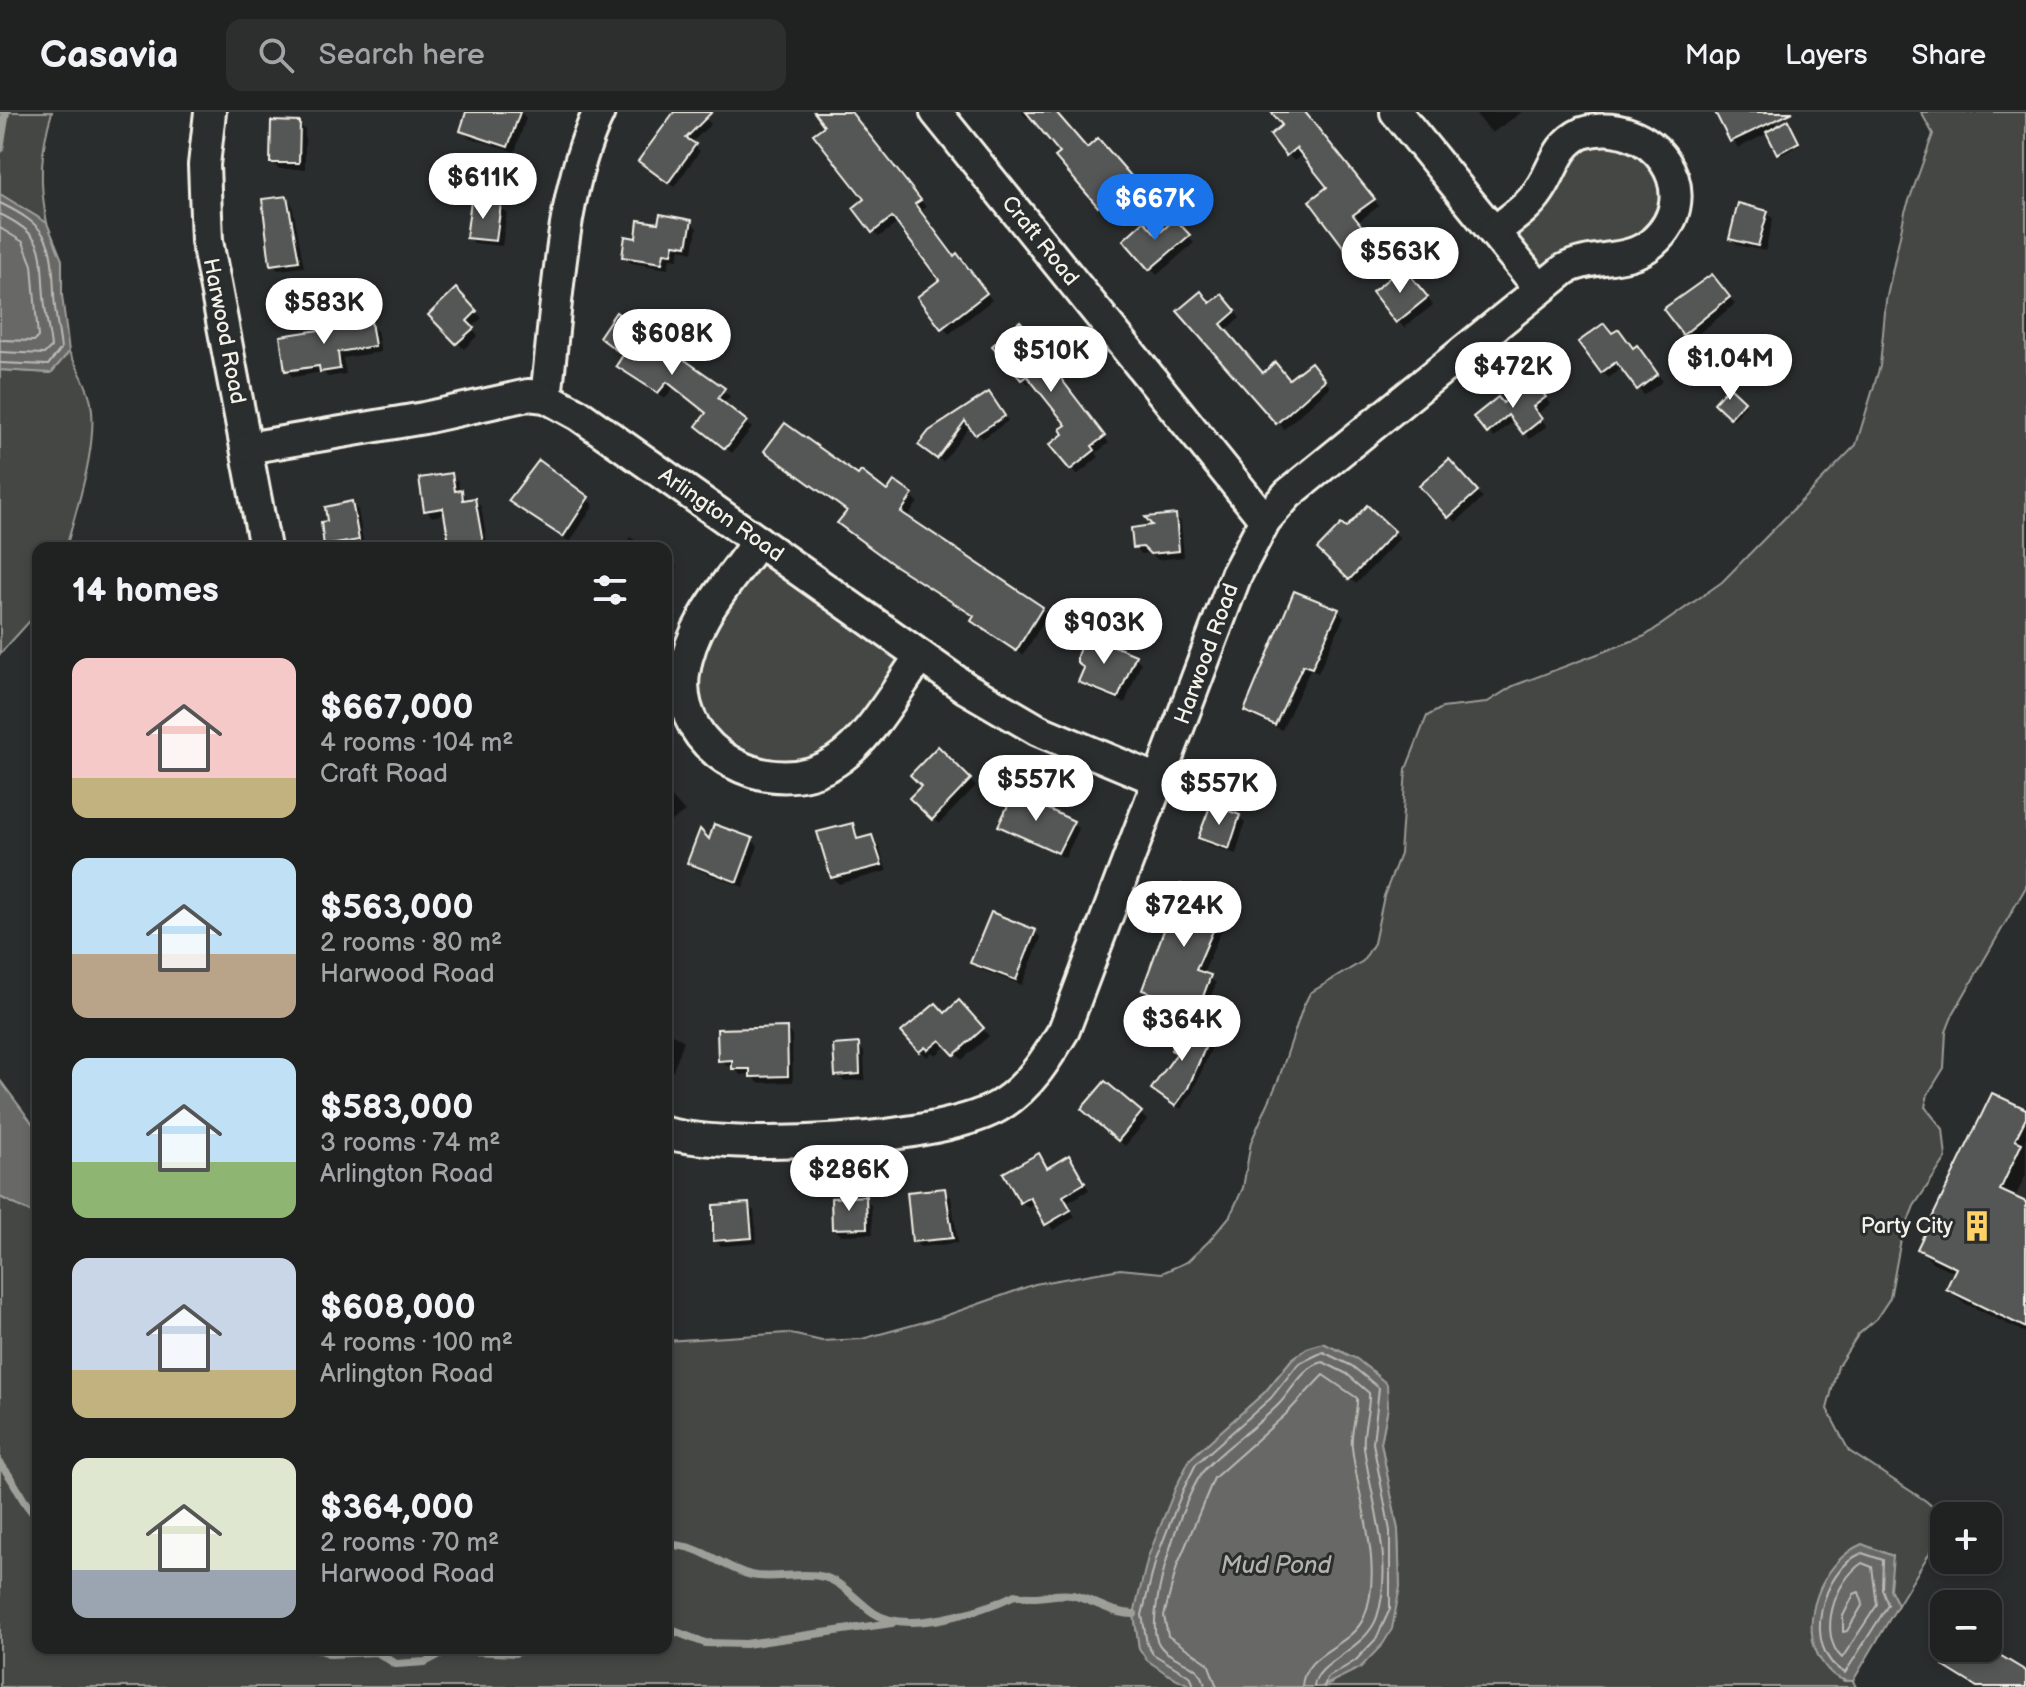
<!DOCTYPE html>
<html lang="en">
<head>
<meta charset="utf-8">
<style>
  body { margin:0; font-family:"Balsamiq Sans",sans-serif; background:#2d2f2f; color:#f1f3f6; height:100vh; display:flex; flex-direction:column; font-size:30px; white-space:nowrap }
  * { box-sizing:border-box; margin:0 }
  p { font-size:26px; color:#a2a4a5 }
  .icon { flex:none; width:44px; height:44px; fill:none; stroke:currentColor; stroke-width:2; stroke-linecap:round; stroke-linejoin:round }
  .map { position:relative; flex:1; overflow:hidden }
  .sheet { position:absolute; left:32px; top:430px; width:640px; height:1112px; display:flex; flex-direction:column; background:#202222; border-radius:16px; box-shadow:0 4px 12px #0003,0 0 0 2px #3d3f40 }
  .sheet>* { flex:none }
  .buttons { position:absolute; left:1930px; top:1390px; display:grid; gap:16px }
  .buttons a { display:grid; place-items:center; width:72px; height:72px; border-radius:16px; background:#202222; box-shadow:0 4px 12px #0003,0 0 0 2px #3d3f40; font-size:40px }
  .price { position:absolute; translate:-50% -68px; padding:0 18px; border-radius:28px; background:#fff; color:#222; font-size:26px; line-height:52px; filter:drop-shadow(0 2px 4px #0008) }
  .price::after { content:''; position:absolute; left:50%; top:48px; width:24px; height:18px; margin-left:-12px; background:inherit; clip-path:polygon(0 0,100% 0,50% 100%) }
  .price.active { background:#1a73e8; color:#fff }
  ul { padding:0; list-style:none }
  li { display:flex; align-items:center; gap:24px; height:200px; padding:0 40px }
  li span { display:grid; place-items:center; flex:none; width:224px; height:160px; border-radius:16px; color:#555 }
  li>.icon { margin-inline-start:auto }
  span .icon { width:96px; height:96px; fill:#fffc; stroke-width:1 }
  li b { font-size:34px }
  h2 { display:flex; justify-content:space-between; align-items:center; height:96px; padding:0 40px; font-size:34px }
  header { display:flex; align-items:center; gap:48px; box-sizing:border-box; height:112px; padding:0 40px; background:#202222; border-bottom:2px solid #3d3f40 }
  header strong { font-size:38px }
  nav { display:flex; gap:44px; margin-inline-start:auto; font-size:28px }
  .search { width:560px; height:72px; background:#2d2f2f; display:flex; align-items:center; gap:20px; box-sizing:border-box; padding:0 28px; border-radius:16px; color:#a2a4a5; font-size:30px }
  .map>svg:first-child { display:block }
  .green { fill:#444645; stroke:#9c9c96; stroke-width:2 }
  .water { fill:#676866; stroke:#9f9f9a; stroke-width:2 }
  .shadow { fill:#0007 }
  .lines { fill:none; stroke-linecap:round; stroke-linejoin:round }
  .shore { stroke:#bcbab4; stroke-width:2 }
  .stream { stroke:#9f9f9a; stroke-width:8 }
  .building { fill:#555756; stroke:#f4f1e8; stroke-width:2 }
  .minor-casing { stroke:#f4f1e8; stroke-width:36 }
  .minor { stroke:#2a2d2e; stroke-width:30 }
  .labels { text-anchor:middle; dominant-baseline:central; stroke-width:6; stroke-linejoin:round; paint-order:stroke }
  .street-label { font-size:22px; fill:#f4f1e8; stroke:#2a2d2e }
  .poi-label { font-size:22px; fill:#f4f1e8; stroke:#2a2d2e; text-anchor:end }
  .water-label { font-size:24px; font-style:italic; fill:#b5b3ae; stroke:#2a2d2e }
</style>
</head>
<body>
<header>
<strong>Casavia</strong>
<div class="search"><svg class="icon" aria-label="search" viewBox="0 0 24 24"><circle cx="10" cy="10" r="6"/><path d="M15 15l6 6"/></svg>Search here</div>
<nav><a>Map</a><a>Layers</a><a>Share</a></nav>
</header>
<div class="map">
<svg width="2026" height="1575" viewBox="0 0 2026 1575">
  <rect width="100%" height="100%" fill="#2a2d2e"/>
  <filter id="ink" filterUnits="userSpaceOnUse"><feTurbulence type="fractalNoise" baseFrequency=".0125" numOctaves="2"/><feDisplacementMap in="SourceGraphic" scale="16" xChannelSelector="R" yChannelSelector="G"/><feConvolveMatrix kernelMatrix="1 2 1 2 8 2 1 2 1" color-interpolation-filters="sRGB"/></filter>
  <g filter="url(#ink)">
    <g class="green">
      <path d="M0,0H52C40,39 39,72 47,111L0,82Z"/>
      <path d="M1921,0H2026V775L1953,902L1946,920L1944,956L1928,982L1925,995L1943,1017L1946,1046L1914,1094L1901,1127L1890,1186L1876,1207L1858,1223L1838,1254L1827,1297L1849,1339L1926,1389L1943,1404L1944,1417L1898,1493L1890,1477V1460L1843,1569H1853L1856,1575H1321L1331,1572L1400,1475L1398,1418L1381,1331L1388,1295L1374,1260L1339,1237L1292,1247L1265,1280L1190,1347L1134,1502L1139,1536L1147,1548L1193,1575H0V1085L38,1104V1536H666V1229L787,1221L822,1229L862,1227L942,1205L1035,1172L1120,1157L1162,1161L1187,1150L1209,1129L1230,1104L1243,1076L1251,1030L1278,969L1303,895L1310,881L1363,849L1374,831L1384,784L1400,742L1406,657L1427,604L1442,596L1486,591L1513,574L1645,524L1722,470L1856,333L1880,254L1886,189L1905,100L1933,22Z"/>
      <path d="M1566,32L1657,34L1670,108L1540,177L1494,120Z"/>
      <path d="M69,240C77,255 86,270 90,286C100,328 77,395 66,436H38V500L0,542V258L51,261Z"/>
      <path d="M758,429L920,545L869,615L781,666L690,609L683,565Z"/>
    </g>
    <g class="water">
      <path d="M0,82L47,111L62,148V183L69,240L51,261L0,258Z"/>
      <path d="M0,968L38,1019V1104L0,1085Z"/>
      <path d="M1323,1231L1357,1247L1387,1272L1388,1295L1381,1331L1398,1418L1400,1475L1392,1517L1383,1532L1360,1556L1321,1575H1193L1167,1562L1147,1548L1139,1536L1134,1502L1148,1445L1176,1375L1190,1347L1265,1280L1292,1247L1307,1236Z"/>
      <path d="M1862,1432L1893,1444L1890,1477L1898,1493L1853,1569C1838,1569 1830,1562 1822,1550C1796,1513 1822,1449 1862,1432Z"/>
    </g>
    <g class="shadow">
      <path d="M468,0H521L526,6L515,40L468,25L462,18Z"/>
      <path d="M676,0H699L711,12L691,31L700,39L674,75L646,54Z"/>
      <path d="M816,0H851L926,95L920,99L992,188L949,222L943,215L942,169L898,111L879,125L873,119L867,87Z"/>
      <path d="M1021,0H1056L1088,38L1104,35L1137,72L1106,99L1031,2L1027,6Z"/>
      <path d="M1274,0H1304L1379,94L1358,110L1377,136L1359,150L1353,144L1330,75L1302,42L1294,49L1273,24L1285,14Z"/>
      <path d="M1474,0H1522L1492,21Z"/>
      <path d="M1717,0H1771L1779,16L1790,13L1800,33L1781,43L1768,21L1738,36Z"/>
      <path d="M299,12L305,18V57H279L272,50Z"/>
      <path d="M286,86L292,92L304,155L278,158L272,152Z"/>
      <path d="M500,94L507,100L502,134L474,131L468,125Z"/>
      <path d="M1767,101L1773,107L1765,139L1737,133L1731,126Z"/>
      <path d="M1175,109L1194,131L1157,163L1126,128L1157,125Z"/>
      <path d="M691,110L697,116L693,140L680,137L678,147L670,146L668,157L631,151L624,144L637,128L660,113Z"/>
      <path d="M1409,164L1433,193L1404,216L1374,181Z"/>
      <path d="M1718,171L1735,192L1691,228L1684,221Z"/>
      <path d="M456,179L482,206L471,216L478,223L464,237L431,203Z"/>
      <path d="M1228,190L1240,206L1226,218L1263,263L1290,269L1317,258L1330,275L1284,317L1179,199Z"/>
      <path d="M616,203L730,284L723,293L752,316L732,341L705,320L708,301L674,275L665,286L618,253L625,243Z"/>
      <path d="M371,213L377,219L381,240L343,246L346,262L328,265L323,260L293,265L287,258Z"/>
      <path d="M1026,218L1054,250L1051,254L1109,331L1096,341L1099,345L1077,363L1071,357L1066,322L1068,313L1033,268L1029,273L995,235Z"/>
      <path d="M1619,219L1663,269L1644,283L1622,255L1609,266L1602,260L1613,223Z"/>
      <path d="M1538,276L1550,292L1537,302L1547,314L1530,327L1514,308L1494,326L1489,320L1504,293Z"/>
      <path d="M1729,277L1746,293L1734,307L1716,291Z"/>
      <path d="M994,287L1008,309L982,327L971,313L943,350L926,338Z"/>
      <path d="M1455,356L1483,386L1456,410L1422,374Z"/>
      <path d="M452,363L458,369L460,381L481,394L488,436H453L446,402L432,405L426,398Z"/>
      <path d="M858,366L887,381L895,371L912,384L918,390L907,406L1048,503L1023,543L980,515L973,509L976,505L846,417Z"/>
      <path d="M587,387L594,393L570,430L510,389Z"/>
      <path d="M352,392L358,398L364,434L329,436L326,433Z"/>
      <path d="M1367,396L1400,426L1356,472L1320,437L1346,419Z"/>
      <path d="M1175,404L1181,410L1184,445L1158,448L1151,441L1141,442L1135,435L1155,415Z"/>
      <path d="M630,425L648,436H623Z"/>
      <path d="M666,447L677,456L666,474Z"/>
      <path d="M1338,499L1344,505L1318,561L1310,558L1282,618L1253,605L1246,598Z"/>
      <path d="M1135,545L1141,551L1125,591L1087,576L1080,570L1085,557Z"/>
      <path d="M938,637L976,674L939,712L912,686L923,674Z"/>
      <path d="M666,679L685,700L666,713Z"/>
      <path d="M1239,704L1245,711L1236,742L1207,732L1200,725Z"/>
      <path d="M1072,711L1079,717L1065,746L1000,713Z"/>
      <path d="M852,713L861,728L872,726L878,732L887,759L839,772L832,765Z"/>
      <path d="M752,728L758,734L743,775L696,757L689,751Z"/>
      <path d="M1224,792L1230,798L1203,862L1216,871L1204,903L1150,884L1144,878Z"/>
      <path d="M1035,820L1041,826L1022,873L979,857L972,850Z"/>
      <path d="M959,891L989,924L962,948L947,933L936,943L932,940L927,945L904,920L945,903Z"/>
      <path d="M786,917L792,923L793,970L758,971L752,962L740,963L734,954H727L720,948Z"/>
      <path d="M666,918L684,929L673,959L666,957Z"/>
      <path d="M1210,923L1215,928L1192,981L1181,997L1158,981L1178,942L1173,938Z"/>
      <path d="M858,933L864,940L865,968L844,969L837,963Z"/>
      <path d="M2026,999V1063L2014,1087L2026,1093V1221L1962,1190L1948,1177L1956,1161L1932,1150L1919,1137Z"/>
      <path d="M1141,1002L1147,1008L1125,1034L1090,1003Z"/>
      <path d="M1039,1044L1049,1057L1069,1045L1089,1078L1067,1091L1075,1105L1053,1118L1036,1091L1028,1096L1021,1089Z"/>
      <path d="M945,1078L951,1085L958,1131L920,1135L914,1129Z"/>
      <path d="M865,1087L871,1093L873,1122L841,1123L834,1117Z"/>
      <path d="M748,1093L754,1099L757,1131L721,1134L715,1128Z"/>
      <path d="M666,1098L673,1105L666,1124Z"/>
      <path d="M1956,1536H1984L2026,1561V1575H1973L1945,1554Z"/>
    </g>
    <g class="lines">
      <g class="shore">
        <path d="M0,91C49,115 52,128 54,180C54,199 59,218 61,237L48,253L0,251"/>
        <path d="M0,102C47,125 40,138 44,184C45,201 49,218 51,235L44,242L0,240"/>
        <path d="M0,116L23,130L32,153L38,225L34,229L0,228"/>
        <path d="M1862,1441L1883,1448L1882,1477L1888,1493L1845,1561C1799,1537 1823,1457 1862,1441Z"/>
        <path d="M1862,1451L1872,1455L1877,1493L1842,1546C1817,1522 1835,1469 1862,1451Z"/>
        <path d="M1859,1480L1863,1492L1847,1519L1843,1520V1504L1854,1482Z"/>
        <path d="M1194,1575L1191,1565L1153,1542L1147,1532L1142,1503L1156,1447L1183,1378L1196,1352L1271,1286L1298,1252L1323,1240L1352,1254L1379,1276L1373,1331L1390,1419V1497L1376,1527L1355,1549L1327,1566L1324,1575"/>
        <path d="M1205,1575C1203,1546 1162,1551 1156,1525C1148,1494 1183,1382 1205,1357C1227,1333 1257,1315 1279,1292C1293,1277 1303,1255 1323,1250L1347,1262L1369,1281C1370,1299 1362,1317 1364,1335C1371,1390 1395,1450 1377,1505C1366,1538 1315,1550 1314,1575"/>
        <path d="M1217,1575L1208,1551L1168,1524L1164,1504L1177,1454L1214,1366L1285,1303L1323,1263L1357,1286C1358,1302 1350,1318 1352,1335C1357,1385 1385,1455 1364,1505C1351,1536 1303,1539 1302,1575"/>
      </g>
      <g class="stream">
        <path d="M0,37L6,0"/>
        <path d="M0,1352C17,1369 20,1390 38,1406"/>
        <path d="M666,1433C701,1431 720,1455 751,1463C772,1468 797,1460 819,1464C841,1467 856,1489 874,1501C906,1523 982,1499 1015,1483C1038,1489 1053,1480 1072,1483C1094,1488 1111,1502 1134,1502"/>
        <path d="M666,1516L705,1531L746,1532L892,1511"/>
        <path d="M316,1536L331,1542L377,1540L396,1552L425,1550L448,1538L515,1541L531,1536"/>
      </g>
    </g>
    <g class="building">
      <path d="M466,0H520L508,35L460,19Z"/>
      <path d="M674,0H712L686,26L696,32L668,71L638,49Z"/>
      <path d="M814,0H851L921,88L915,92L954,144L957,141L987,181L941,217L917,185L939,168L892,105L872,121L853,96L864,87L813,22L824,14Z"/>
      <path d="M1026,0H1056L1087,36L1098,26L1132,65L1098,95L1055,45L1060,41Z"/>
      <path d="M1271,0H1305L1375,87L1353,103L1373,128L1351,145L1309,89L1327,75L1296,36L1286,44L1270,23L1282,13Z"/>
      <path d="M1715,0H1793L1730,30Z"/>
      <path d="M1788,8L1799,30L1777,42L1766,20Z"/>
      <path d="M271,9L300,10L299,51H270Z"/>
      <path d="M287,84L299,149L270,153L262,87Z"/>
      <path d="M471,88L501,92L496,129L466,126Z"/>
      <path d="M1738,91L1768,99L1758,134L1729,127Z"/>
      <path d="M660,102L692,108L687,134L674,132L672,142L664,141L662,151L622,145L625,124L636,126L638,108L658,111Z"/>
      <path d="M1175,107L1190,123L1149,158L1123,128L1144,109L1157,123Z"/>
      <path d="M1403,155L1428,185L1396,211L1372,180Z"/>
      <path d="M1712,162L1730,185L1683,223L1663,197Z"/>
      <path d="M456,176L477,199L467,209L474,216L456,232L428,203Z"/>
      <path d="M1201,179L1210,191L1222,182L1236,199L1221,212L1263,261L1275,250L1289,267L1311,250L1325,268L1276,312L1177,199Z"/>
      <path d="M616,200L725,276L718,286L747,309L725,337L696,314L706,301L667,270L658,281L616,254L623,243L599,225Z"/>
      <path d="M1020,209L1050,244L1046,247L1105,324L1092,334L1095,338L1070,358L1049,333L1063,322L1060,317L1066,313L1027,264L1021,268L992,234Z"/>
      <path d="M371,210L375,234L338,240L340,257L320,260L319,254L285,259L280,224Z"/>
      <path d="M1604,211L1612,221L1619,217L1633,236L1637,233L1658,262L1637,278L1616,250L1601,261L1578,230Z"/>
      <path d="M1532,268L1546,285L1533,295L1542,307L1523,322L1508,303L1487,322L1473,305L1498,285L1503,291Z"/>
      <path d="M1729,274L1745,289L1730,306L1714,291Z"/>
      <path d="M989,280L1005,304L975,323L965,309L937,347L918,333L929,319Z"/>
      <path d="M785,311L858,363L861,359L887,379L894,369L913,382L901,400L1043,495L1016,539L971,509L974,504L894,453L837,411L847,399L764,339Z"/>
      <path d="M1449,347L1478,379L1448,406L1419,374Z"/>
      <path d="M539,348L589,385L563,425L508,389Z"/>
      <path d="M452,361L455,379L462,378L463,388L475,386L483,431L450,436L443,396L424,399L419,366Z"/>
      <path d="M352,389L359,428L324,434L321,410L327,409L325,395Z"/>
      <path d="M1367,393L1395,419L1349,468L1317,437L1341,412L1346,416Z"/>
      <path d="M1176,402L1179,439L1150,442L1143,435L1133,436L1131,416L1152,413L1145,405Z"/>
      <path d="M1294,479L1339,497L1312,556L1303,553L1275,613L1244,599Z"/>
      <path d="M1085,522L1136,543L1118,586L1078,570L1084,556L1077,551V544Z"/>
      <path d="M938,634L971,667L932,708L909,686L921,674L910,663Z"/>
      <path d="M1014,681L1074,709L1058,741L998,714Z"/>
      <path d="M1211,692L1240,703L1229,737L1198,726Z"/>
      <path d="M853,711L857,727L872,723L882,753L831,766L817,720Z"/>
      <path d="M714,712L753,726L737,770L687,751L700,717L709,727Z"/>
      <path d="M1181,772L1225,791L1196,858L1211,863L1198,898L1142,878Z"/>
      <path d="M991,800L1036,818L1016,868L970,851Z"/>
      <path d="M959,888L984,916L954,943L940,928L928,938L925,935L919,940L901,920L936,891L945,901Z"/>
      <path d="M1183,909L1211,922L1188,976L1175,994L1151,977L1177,941L1171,938Z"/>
      <path d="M787,915L788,964L750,965V957H732V948L718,949L717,917Z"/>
      <path d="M859,931L860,962L835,964L833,933Z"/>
      <path d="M1105,969L1142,1000L1118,1029L1081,997Z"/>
      <path d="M1992,981L2026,997V1006L2015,1028L2022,1031L2000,1078L2026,1090V1216L1946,1177L1956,1156L1917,1137Z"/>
      <path d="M1039,1041L1047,1056L1069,1043L1085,1071L1063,1084L1071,1098L1045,1113L1030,1085L1020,1091L1003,1061Z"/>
      <path d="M945,1076L953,1126L912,1130L907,1080Z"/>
      <path d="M866,1084L867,1116L832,1117L831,1086Z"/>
      <path d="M749,1091L752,1126L713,1129V1093Z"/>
      <path d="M1954,1536H1988L2026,1559V1575H1977L1943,1554Z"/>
    </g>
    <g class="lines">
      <defs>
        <g id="minor">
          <path d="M210,0L204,53L207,129L265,436"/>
          <path d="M936,0L1265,408"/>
          <path d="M1396,0L1540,177"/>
          <path d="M546,285C557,196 560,80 599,0"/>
          <path d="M247,336L424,306L528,283L546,285L579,303L966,576L1038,618L1160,669"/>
          <path d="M758,429C729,470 691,510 684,561C673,640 773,692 836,649C871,626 895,579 920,545"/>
          <path d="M666,1021C732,1039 945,1030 1002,992C1030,974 1047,946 1064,918L1236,463L1265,408L1288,382L1565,157C1593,142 1627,152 1652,131C1710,81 1651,0 1582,21C1556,33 1554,58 1539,79C1528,96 1509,108 1494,120"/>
        </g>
      </defs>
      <use href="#minor" class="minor-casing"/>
      <use href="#minor" class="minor"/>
    </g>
  </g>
  <defs>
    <symbol id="building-bare" viewBox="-9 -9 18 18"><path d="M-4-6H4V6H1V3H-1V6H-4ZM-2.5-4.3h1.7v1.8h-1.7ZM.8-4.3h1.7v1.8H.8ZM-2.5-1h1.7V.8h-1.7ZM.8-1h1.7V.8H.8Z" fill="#ffd166" stroke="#2a2d2e" stroke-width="2.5" paint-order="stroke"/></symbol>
  </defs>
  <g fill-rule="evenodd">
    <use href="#building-bare" x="1955" y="1092" width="44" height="44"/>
  </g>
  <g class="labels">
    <g class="street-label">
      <text transform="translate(1040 129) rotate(51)">Craft Road</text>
      <text transform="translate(224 219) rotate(79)">Harwood Road</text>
      <text transform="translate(721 403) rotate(35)">Arlington Road</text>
      <text transform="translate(1207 542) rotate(-70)">Harwood Road</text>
    </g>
    <g class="poi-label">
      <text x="1953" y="1114">Party City</text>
    </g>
    <g class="water-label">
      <text x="1276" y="1453">Mud Pond</text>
    </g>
  </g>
</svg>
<div class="buttons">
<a>+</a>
<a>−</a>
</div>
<b class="price" style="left:483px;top:109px">$611K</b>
<b class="price active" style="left:1155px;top:130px">$667K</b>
<b class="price" style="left:1400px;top:183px">$563K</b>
<b class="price" style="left:324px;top:234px">$583K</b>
<b class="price" style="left:672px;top:265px">$608K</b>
<b class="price" style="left:1051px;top:282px">$510K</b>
<b class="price" style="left:1730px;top:290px">$1.04M</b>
<b class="price" style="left:1513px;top:298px">$472K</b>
<b class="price" style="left:1104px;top:554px">$903K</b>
<b class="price" style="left:1036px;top:711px">$557K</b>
<b class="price" style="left:1219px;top:715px">$557K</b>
<b class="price" style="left:1184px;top:837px">$724K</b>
<b class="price" style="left:1182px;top:951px">$364K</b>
<b class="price" style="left:849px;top:1101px">$286K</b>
<section class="sheet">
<h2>14 homes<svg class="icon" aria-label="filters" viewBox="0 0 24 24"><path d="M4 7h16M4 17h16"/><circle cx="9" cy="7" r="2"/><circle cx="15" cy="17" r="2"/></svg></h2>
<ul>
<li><span style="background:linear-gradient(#f6c9c9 75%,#c2b280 0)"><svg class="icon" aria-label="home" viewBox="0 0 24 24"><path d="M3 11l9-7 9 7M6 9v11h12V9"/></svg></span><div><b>$667,000</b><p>4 rooms · 104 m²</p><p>Craft Road</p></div></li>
<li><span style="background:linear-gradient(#bfe0f5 60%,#b9a48a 0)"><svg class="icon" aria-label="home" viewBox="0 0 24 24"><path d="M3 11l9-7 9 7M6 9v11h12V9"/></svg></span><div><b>$563,000</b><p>2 rooms · 80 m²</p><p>Harwood Road</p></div></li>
<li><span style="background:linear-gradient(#bfe0f5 65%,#8fb573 0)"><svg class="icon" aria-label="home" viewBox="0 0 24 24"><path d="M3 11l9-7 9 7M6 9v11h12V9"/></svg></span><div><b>$583,000</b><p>3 rooms · 74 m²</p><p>Arlington Road</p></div></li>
<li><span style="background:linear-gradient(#c9d6e8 70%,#c2b280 0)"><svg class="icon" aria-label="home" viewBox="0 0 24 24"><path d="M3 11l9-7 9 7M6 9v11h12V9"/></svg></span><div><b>$608,000</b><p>4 rooms · 100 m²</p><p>Arlington Road</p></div></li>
<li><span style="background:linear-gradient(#dfe7d0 70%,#9aa5b1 0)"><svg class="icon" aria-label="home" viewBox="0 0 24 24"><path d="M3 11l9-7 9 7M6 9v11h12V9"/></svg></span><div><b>$364,000</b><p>2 rooms · 70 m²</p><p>Harwood Road</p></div></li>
</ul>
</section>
</div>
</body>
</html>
